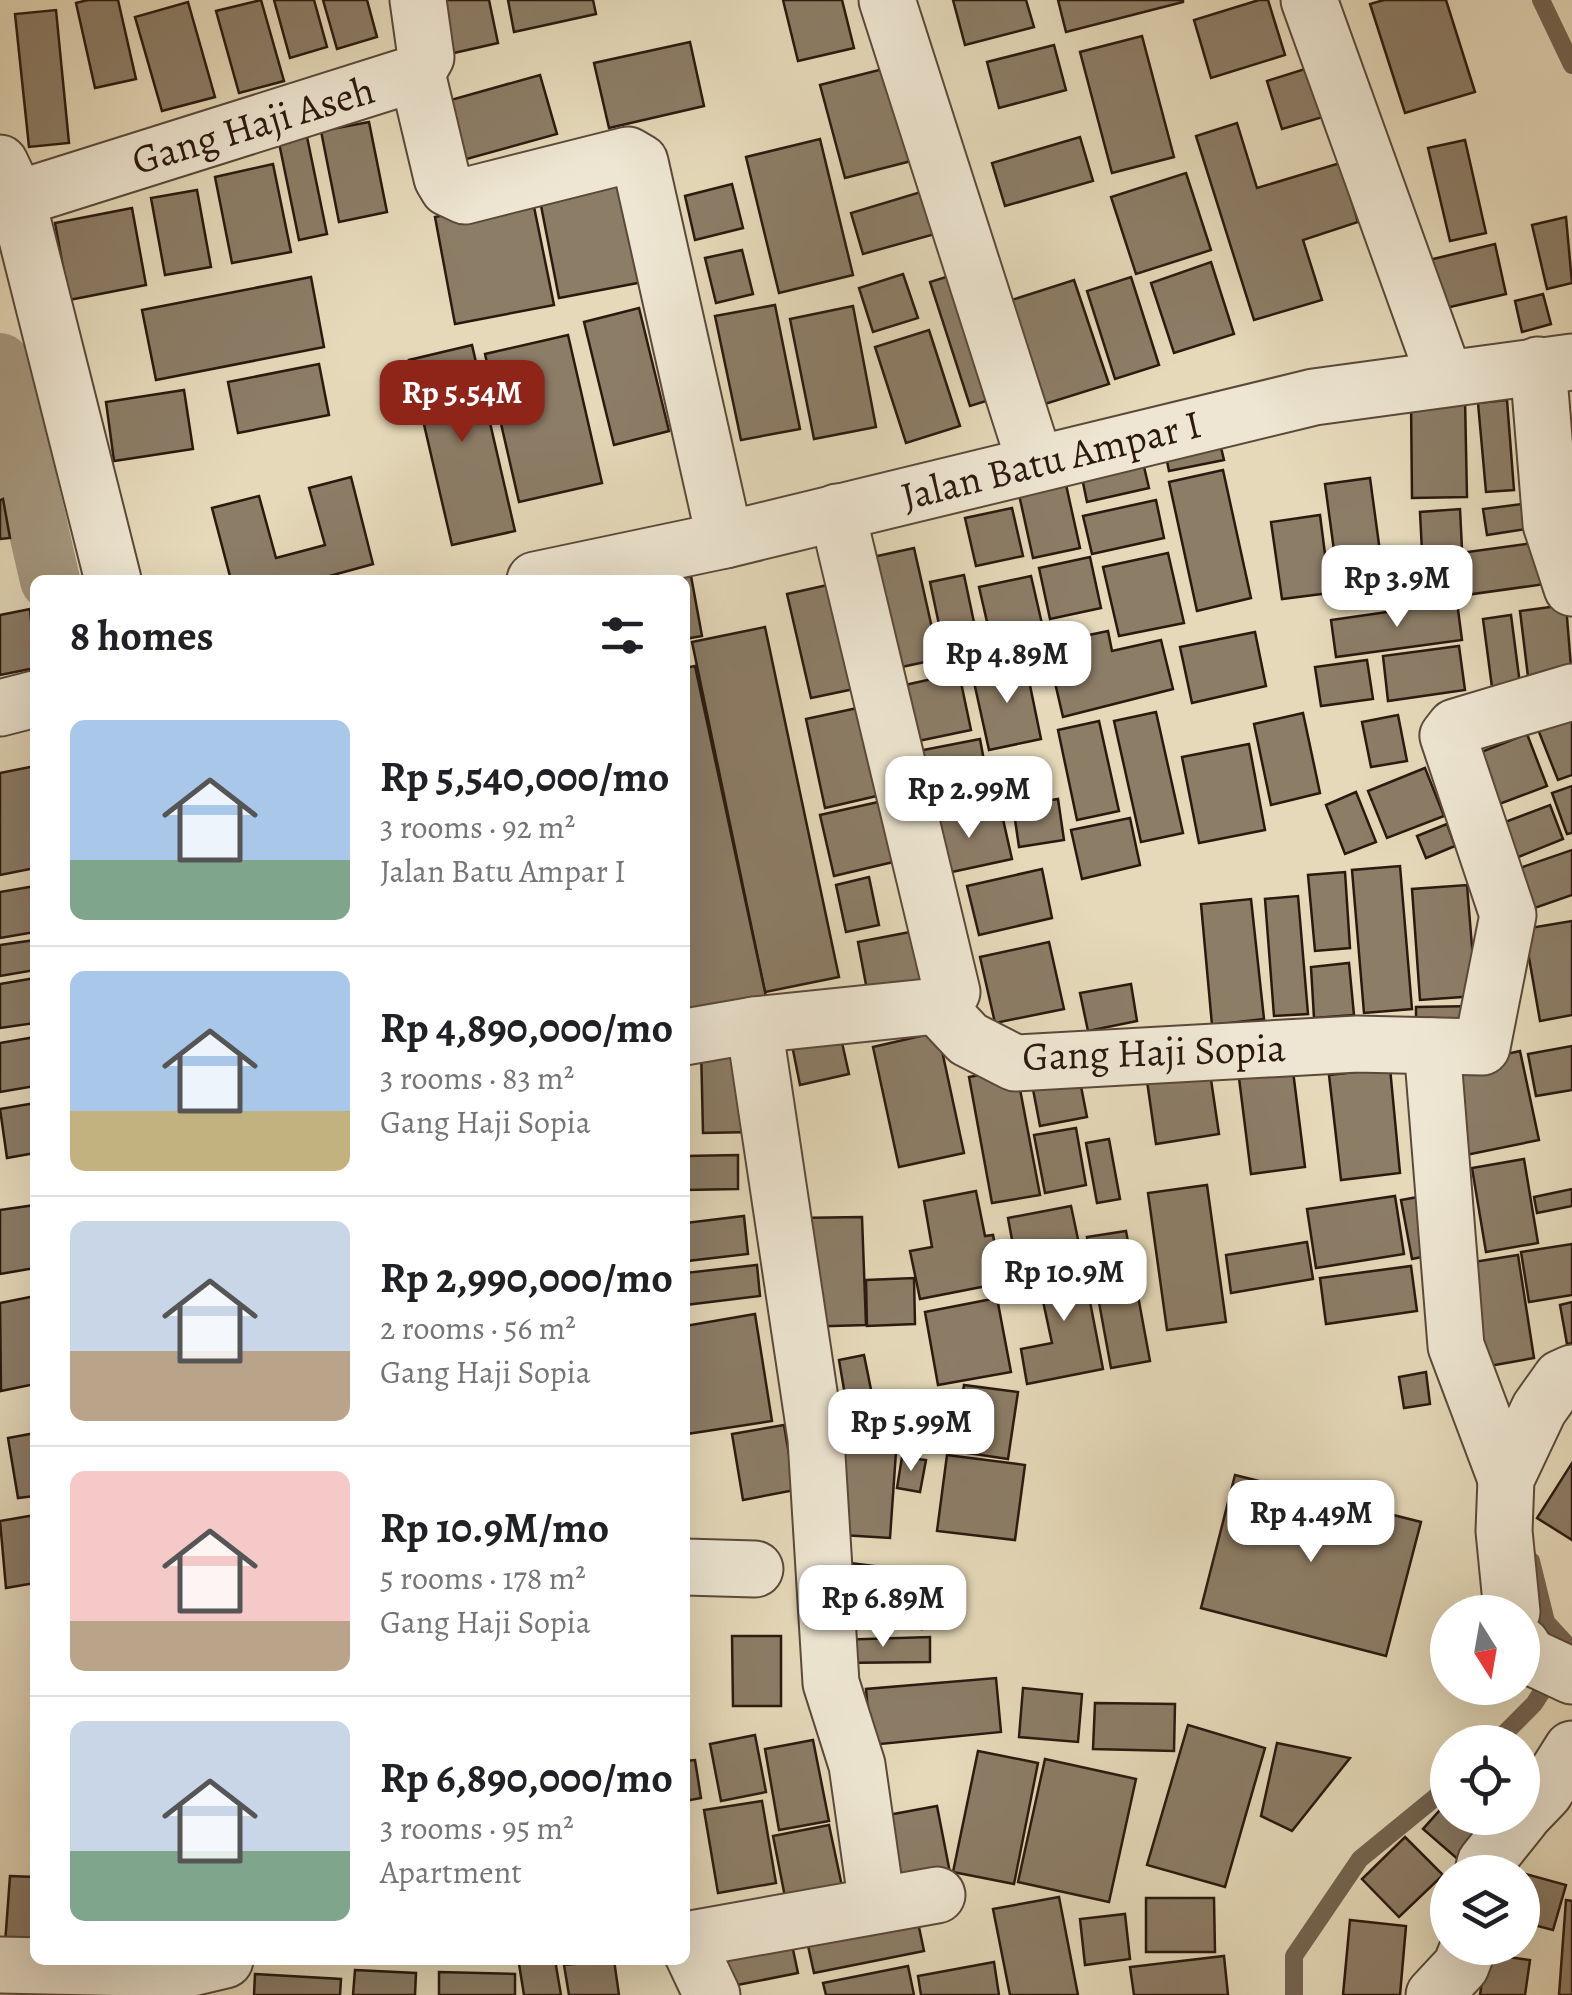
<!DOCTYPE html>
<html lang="en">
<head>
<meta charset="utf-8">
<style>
  body { margin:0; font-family:Alegreya,serif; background:#f6f6f6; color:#202124; height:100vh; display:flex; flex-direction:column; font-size:38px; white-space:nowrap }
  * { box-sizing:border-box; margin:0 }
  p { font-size:32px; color:#757577 }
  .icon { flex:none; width:55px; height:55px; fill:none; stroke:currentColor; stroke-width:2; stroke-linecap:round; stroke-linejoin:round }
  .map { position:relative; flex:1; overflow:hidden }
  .drawer { position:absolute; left:30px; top:575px; width:660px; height:1390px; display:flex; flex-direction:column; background:#fff; border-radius:15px; box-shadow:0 10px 40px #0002 }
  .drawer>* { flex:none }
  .needle { width:65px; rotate:169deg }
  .buttons { position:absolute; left:1430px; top:1595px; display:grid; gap:20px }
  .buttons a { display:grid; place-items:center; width:110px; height:110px; border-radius:50%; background:#fff; box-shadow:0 10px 40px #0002; font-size:50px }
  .price { position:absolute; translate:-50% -85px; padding:0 22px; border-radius:20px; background:#fff; color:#222; font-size:32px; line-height:65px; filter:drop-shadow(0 2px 5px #0008) }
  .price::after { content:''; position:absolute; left:50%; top:60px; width:30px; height:22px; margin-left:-15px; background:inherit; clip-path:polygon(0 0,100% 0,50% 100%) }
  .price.current { background:#8f2418; color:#fff }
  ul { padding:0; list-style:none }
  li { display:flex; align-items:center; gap:30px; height:250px; padding:0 40px }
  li+li { border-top:2px solid #e0e0e0 }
  li span { display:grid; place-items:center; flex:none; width:280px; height:200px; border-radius:15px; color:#555 }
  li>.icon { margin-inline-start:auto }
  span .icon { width:120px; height:120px; fill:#fffc; stroke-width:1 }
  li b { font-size:42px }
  h2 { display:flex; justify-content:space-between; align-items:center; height:120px; padding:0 40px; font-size:42px }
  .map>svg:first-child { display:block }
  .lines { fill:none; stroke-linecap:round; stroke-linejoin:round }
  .stream { stroke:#756552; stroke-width:18 }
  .canal { stroke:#a6987f; stroke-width:60 }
  .building { fill:#8c7d67; stroke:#2b190f; stroke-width:2.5 }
  .minor-casing { stroke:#5a493a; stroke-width:59 }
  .minor { stroke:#eee6d2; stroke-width:55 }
  .labels { text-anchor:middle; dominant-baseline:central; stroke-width:8; stroke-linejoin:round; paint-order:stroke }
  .street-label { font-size:40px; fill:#2b190f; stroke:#eee6d2 }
</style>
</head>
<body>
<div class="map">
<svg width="1572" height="1995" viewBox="0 0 1572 1995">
  <rect width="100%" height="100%" fill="#e5d9b9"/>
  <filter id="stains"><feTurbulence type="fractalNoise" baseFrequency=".002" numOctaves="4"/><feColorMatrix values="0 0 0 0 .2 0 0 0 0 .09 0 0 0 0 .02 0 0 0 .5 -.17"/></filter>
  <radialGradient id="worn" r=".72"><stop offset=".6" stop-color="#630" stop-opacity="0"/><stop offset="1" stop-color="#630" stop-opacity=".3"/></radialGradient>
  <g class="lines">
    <g class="stream">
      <path d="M1541,0L1572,65"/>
      <path d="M1496,1742L1534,1704L1570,1648L1546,1622L1531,1561"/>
      <path d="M1294,1995V1956L1360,1859L1448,1787"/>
    </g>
    <path class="canal" d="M0,363L50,580"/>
  </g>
  <g class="building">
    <path d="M88,0H118L136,79L95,88L76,3Z"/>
    <path d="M261,0L284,81L239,93L216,11Z"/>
    <path d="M274,0H314L327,47L290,58Z"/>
    <path d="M323,0H367L377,37L337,49Z"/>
    <path d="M442,0H489L498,43L454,53Z"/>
    <path d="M508,0H593L596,14L514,32Z"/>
    <path d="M783,0H842L854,48L798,61Z"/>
    <path d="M953,0H1026L1034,27L965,45Z"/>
    <path d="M1058,0H1183V2L1066,32Z"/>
    <path d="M1259,0H1268L1285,55L1211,78L1194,20Z"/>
    <path d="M1384,0H1446L1475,92L1405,113L1370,4Z"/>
    <path d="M188,2L215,97L162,111L135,17Z"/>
    <path d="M56,10L69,143L29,147L15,14Z"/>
    <path d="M1142,36L1174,157L1112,173L1080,52Z"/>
    <path d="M690,42L704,106L609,128L594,63Z"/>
    <path d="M1054,45L1066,90L999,108L987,62Z"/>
    <path d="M891,67L915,160L845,178L820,85Z"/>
    <path d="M1308,68L1323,117L1282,129L1267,81Z"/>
    <path d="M540,75L557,134L463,160L447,101Z"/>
    <path d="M369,122L387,212L339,222L321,131Z"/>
    <path d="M1237,123L1257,188L1340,163L1358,222L1303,240L1322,300L1254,320L1196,136Z"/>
    <path d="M306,132L327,234L299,240L278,138Z"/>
    <path d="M1080,137L1093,181L1005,206L992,163Z"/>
    <path d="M820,139L853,275L779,293L746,157Z"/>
    <path d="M1465,140L1486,233L1450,241L1428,148Z"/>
    <path d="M273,164L291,252L232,263L215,177Z"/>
    <path d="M621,169L643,282L559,298L537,185Z"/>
    <path d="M1186,173L1211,250L1136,274L1111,197Z"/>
    <path d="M732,184L743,228L695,240L685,196Z"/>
    <path d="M934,188L946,231L863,254L851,213Z"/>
    <path d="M197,190L211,267L165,275L151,198Z"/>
    <path d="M532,197L554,305L455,324L435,217Z"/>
    <path d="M132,208L146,285L69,300L55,223Z"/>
    <path d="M1566,217L1572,283L1547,289L1532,225Z"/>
    <path d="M1495,244L1506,294L1437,310L1425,261Z"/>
    <path d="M742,250L753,294L716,303L705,258Z"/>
    <path d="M1211,262L1234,334L1174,353L1151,283Z"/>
    <path d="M968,270L1009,394L970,406L930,282Z"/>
    <path d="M903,274L918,318L873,332L859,288Z"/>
    <path d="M311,277L324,347L156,380L142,310Z"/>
    <path d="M1131,277L1159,365L1115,379L1087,291Z"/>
    <path d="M1074,280L1109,384L1029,409L996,305Z"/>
    <path d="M1543,294L1551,324L1522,332L1515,301Z"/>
    <path d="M775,305L800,429L741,440L715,316Z"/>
    <path d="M853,306L876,427L814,439L790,319Z"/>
    <path d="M639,308L669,431L614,445L584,322Z"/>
    <path d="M929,330L960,426L906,443L875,347Z"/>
    <path d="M568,335L602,483L519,502L485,354Z"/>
    <path d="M472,345L515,531L452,545L409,360Z"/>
    <path d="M319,364L329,415L238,433L228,382Z"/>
    <path d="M184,390L193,449L114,461L106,402Z"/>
    <path d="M1465,398L1467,497L1412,498L1411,399Z"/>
    <path d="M1507,400L1514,490L1486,492L1478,403Z"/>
    <path d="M1217,431L1224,460L1169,471L1163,442Z"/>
    <path d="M1138,441L1149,488L1087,502L1077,454Z"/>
    <path d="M1223,470L1251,598L1197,611L1169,482Z"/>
    <path d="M1063,471L1080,548L1033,558L1016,481Z"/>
    <path d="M351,477L373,564L315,580H231L212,508L259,496L276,558L325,545L309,488Z"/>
    <path d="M1370,478L1383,574L1338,580L1325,484Z"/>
    <path d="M3,499L10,538L0,539V500Z"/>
    <path d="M1156,500L1164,538L1092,554L1083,516Z"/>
    <path d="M1530,503L1533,528L1487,535L1483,509Z"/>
    <path d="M1012,508L1023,556L976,566L965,518Z"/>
    <path d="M1460,509L1462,549L1422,552L1420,512Z"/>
    <path d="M1320,515L1330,593L1282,599L1271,522Z"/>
    <path d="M1547,541L1552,583L1437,599L1431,557Z"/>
    <path d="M914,548L939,659L883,671L859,560Z"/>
    <path d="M1168,553L1184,623L1119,636L1103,567Z"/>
    <path d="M1090,557L1101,608L1050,619L1039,568Z"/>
    <path d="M1423,560L1427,593L1401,597L1397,564Z"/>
    <path d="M964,575L975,627L941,634L930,582Z"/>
    <path d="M691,576L702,636L685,639V580H669Z"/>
    <path d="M1031,576L1045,637L993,648L979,587Z"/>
    <path d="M832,584L854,689L811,698L787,594Z"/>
    <path d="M1457,602L1462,640L1336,657L1331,620Z"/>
    <path d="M1566,605L1572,679L1529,685L1520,611Z"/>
    <path d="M30,609L35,668L0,675V615Z"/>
    <path d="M1511,615L1521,692L1493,695L1483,619Z"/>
    <path d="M765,627L839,977L765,992L692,642Z"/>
    <path d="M1108,631L1112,651L1161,640L1173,689L1063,717L1046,644Z"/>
    <path d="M1255,632L1266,686L1192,703L1180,647Z"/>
    <path d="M1459,646L1465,690L1388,701L1383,656Z"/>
    <path d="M1367,660L1373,699L1321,706L1315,667Z"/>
    <path d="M1025,661L1041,739L989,750L972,673Z"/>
    <path d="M695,666L771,1020L685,1034V668Z"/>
    <path d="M959,673L971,730L899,745L887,689Z"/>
    <path d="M862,707L881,795L825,808L806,719Z"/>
    <path d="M1156,712L1183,833L1141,842L1114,721Z"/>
    <path d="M1303,713L1320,793L1271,805L1254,724Z"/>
    <path d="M1572,713V775L1558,780L1537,727Z"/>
    <path d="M1398,715L1407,761L1371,767L1362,722Z"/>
    <path d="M1099,721L1119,811L1077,820L1058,730Z"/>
    <path d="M1527,734L1547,786L1481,811L1461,760Z"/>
    <path d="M980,739L991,799L920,812L908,753Z"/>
    <path d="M1249,744L1265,830L1199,843L1182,757Z"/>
    <path d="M35,766V868L0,875V773Z"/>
    <path d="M1425,768L1444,816L1387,838L1368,791Z"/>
    <path d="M1572,786V833L1567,834L1552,793Z"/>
    <path d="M1356,792L1376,842L1345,854L1326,805Z"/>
    <path d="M896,798L910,858L834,876L820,815Z"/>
    <path d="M1058,799L1064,840L1019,847L1013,806Z"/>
    <path d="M1550,805L1563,839L1506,862L1492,827Z"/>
    <path d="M1000,806L1012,859L938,875L926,823Z"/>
    <path d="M1130,818L1140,865L1082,879L1071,830Z"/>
    <path d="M1447,824L1455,846L1426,858L1417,836Z"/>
    <path d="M1572,850V895L1529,910L1514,870Z"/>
    <path d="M1400,866L1412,1009L1364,1013L1352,870Z"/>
    <path d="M1042,869L1052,918L979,935L967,886Z"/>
    <path d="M1345,872L1350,948L1315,951L1308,875Z"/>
    <path d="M869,877L879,925L846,932L836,885Z"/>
    <path d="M1467,885L1476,996L1420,1000L1412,889Z"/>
    <path d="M35,886V932L0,938V892Z"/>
    <path d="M1298,896L1308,1014L1274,1016L1265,899Z"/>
    <path d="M1251,899L1264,1019L1212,1025L1201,904Z"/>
    <path d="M1572,921V1015L1540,1021L1524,929Z"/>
    <path d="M936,927L948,991L870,1006L858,942Z"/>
    <path d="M35,940V970L0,976V945Z"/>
    <path d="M1049,942L1064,1009L995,1023L980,957Z"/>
    <path d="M1349,963L1354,1015L1314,1018L1311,967Z"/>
    <path d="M35,978V1023L0,1028V984Z"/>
    <path d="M1131,984L1137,1021L1088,1031L1080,993Z"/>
    <path d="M1476,1006V1038L1416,1039V1007Z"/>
    <path d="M837,1020L849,1074L800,1085L789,1030Z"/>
    <path d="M938,1032L964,1153L899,1167L873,1047Z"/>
    <path d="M35,1037V1086L0,1092V1043Z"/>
    <path d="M751,1046L753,1132L703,1133L701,1047Z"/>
    <path d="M1572,1046V1090L1536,1096L1528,1054Z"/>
    <path d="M1520,1051L1539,1140L1461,1156L1443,1068Z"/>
    <path d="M1291,1055L1305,1167L1251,1174L1237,1062Z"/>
    <path d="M1209,1066L1219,1134L1156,1144L1146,1074Z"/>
    <path d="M1016,1068L1040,1195L992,1203L969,1077Z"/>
    <path d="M1390,1068L1400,1173L1341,1180L1329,1075Z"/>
    <path d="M1079,1076L1087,1117L1040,1126L1032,1084Z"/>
    <path d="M35,1103V1153L7,1158L0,1109Z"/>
    <path d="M1076,1128L1086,1185L1045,1193L1034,1135Z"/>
    <path d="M1109,1139L1120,1199L1097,1203L1086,1143Z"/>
    <path d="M738,1155V1189L685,1190V1156Z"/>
    <path d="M1524,1159L1538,1243L1486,1252L1472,1168Z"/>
    <path d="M1207,1185L1226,1322L1167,1330L1148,1193Z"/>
    <path d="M1572,1189V1206L1537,1213L1534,1197Z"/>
    <path d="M976,1191L985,1236L993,1235L1002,1283L920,1299L910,1251L932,1247L924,1201Z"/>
    <path d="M1429,1195L1441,1253L1412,1259L1401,1200Z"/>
    <path d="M1395,1196L1404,1254L1316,1268L1307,1209Z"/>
    <path d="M35,1205V1268L0,1274V1210Z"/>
    <path d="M1071,1206L1079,1244L1015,1256L1008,1218Z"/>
    <path d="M744,1216L748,1254L687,1261L685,1223Z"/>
    <path d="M862,1217L866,1325L799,1327L795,1218Z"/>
    <path d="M1126,1231L1150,1361L1111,1368L1087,1237Z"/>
    <path d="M1307,1242L1313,1279L1231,1293L1226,1255Z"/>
    <path d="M1572,1244V1295L1529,1302L1521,1252Z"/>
    <path d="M1081,1255L1103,1369L1027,1384L1021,1349L1052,1343L1035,1264Z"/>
    <path d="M1518,1255L1534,1358L1478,1368L1461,1264Z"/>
    <path d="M757,1265L760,1296L685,1305V1273Z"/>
    <path d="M1411,1266L1417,1311L1326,1324L1320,1278Z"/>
    <path d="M914,1278L915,1324L867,1326L866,1280Z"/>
    <path d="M35,1296V1384L1,1391L0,1303Z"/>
    <path d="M997,1298L1011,1372L938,1385L925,1312Z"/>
    <path d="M1572,1302V1343L1567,1344L1560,1305Z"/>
    <path d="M755,1314L772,1421L687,1434L685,1326Z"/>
    <path d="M864,1355L877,1419L850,1425L839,1360Z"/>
    <path d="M1426,1372L1430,1404L1404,1408L1399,1377Z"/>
    <path d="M964,1385L1018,1392L1008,1459L954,1451Z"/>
    <path d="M896,1395L951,1399L947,1441L892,1436Z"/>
    <path d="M784,1425L795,1490L743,1500L732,1434Z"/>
    <path d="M35,1433V1496L18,1498L8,1438Z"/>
    <path d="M833,1447L896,1452L890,1538L826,1534Z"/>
    <path d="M947,1455L1025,1465L1015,1540L937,1531Z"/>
    <path d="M902,1457L926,1460L920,1492L897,1488Z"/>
    <path d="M1572,1463V1540L1537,1518Z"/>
    <path d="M1235,1475L1421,1522L1386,1656L1201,1608Z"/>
    <path d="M35,1515V1583L6,1588L0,1521Z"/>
    <path d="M842,1562L929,1573L922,1629L835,1618Z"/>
    <path d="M732,1636H781V1706H733Z"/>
    <path d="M930,1637V1662L836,1663L834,1640Z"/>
    <path d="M996,1678L1001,1732L871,1745L866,1689Z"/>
    <path d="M1023,1688L1082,1694L1078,1742L1019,1737Z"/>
    <path d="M1095,1703L1175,1704L1174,1751L1093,1749Z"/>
    <path d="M1188,1725L1265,1748L1225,1887L1147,1865Z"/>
    <path d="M755,1735L766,1792L721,1801L710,1744Z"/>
    <path d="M813,1740L829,1821L779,1830L765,1749Z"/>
    <path d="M1277,1743L1350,1758L1292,1831L1261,1816Z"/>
    <path d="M978,1751L1038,1763L1014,1884L953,1872Z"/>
    <path d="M1045,1759L1136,1779L1109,1902L1018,1882Z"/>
    <path d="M695,1760L701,1798L685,1801V1761Z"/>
    <path d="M762,1801L776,1883L718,1893L704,1810Z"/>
    <path d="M1448,1801V1818H1512L1468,1868L1423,1829Z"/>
    <path d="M937,1806L951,1878L880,1890L866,1819Z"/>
    <path d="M829,1825L843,1891L786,1902L773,1836Z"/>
    <path d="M1405,1837L1443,1875L1399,1917L1362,1879Z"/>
    <path d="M1522,1873L1566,1885L1553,1930L1522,1922Z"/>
    <path d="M10,1876L35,1877V1946L5,1944Z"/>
    <path d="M1059,1897L1078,1995H1010L993,1909Z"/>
    <path d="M1146,1898H1214L1215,1952H1146Z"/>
    <path d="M1566,1900L1572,1901V1995H1559Z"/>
    <path d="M915,1908L924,1951L814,1973L805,1932Z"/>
    <path d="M1125,1914L1130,1959L1085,1965L1080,1919Z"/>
    <path d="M1350,1920L1406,1926L1400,1995H1343Z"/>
    <path d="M788,1926L798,1973L722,1988L712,1940Z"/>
    <path d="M1486,1954L1530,1960L1525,1995H1480Z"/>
    <path d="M1224,1956L1228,1995H1134L1130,1967Z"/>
    <path d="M555,1960L561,1995H524L519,1964Z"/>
    <path d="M614,1960L619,1995H569L564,1965Z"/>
    <path d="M994,1962L999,1995H921L918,1976Z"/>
    <path d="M908,1966L914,1995H826L823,1983Z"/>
    <path d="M355,1970L416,1973L415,1995H353Z"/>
    <path d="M439,1972L515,1974V1995H439Z"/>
    <path d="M255,1974L341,1979L340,1995H254Z"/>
  </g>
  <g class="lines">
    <defs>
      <g id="minor">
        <path d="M887,0L1035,462"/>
        <path d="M1309,0L1445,378"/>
        <path d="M417,73L442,178L448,188L465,196L628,155L640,162L725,540"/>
        <path d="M0,163L17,199L113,580"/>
        <path d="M17,199L417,73L426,57L418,0"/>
        <path d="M1538,365L1551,524L1572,588"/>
        <path d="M837,512L952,992L937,1006L968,1039L1015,1063L1357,1044L1482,1047L1508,915L1448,736L1455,727L1572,692"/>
        <path d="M535,580L725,540L1314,397L1572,362"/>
        <path d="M0,708L35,699"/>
        <path d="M754,1025L816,1439L831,1683L857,1765L877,1905"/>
        <path d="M685,1037L754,1025L937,1006"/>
        <path d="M1432,1046L1456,1346L1506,1479"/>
        <path d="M685,1567L755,1569"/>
        <path d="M1512,1612L1504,1531L1506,1479L1539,1409L1561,1378L1572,1373"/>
        <path d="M1522,1645L1529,1656L1572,1676"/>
        <path d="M1522,1816L1545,1792L1572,1749"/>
        <path d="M1483,1872L1485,1863L1521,1818"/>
        <path d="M685,1940L937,1895"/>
        <path d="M686,1940L712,1995"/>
        <path d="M0,1965L187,1969L225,1960"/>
        <path d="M1434,1995L1461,1966L1468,1948"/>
      </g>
    </defs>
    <use href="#minor" class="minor-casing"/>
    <use href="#minor" class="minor"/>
  </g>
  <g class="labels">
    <g class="street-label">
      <text transform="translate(253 125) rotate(-17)">Gang Haji Aseh</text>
      <text transform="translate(1051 460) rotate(-14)">Jalan Batu Ampar I</text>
      <text transform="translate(1154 1052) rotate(-2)">Gang Haji Sopia</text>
    </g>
  </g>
  <rect width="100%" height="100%" filter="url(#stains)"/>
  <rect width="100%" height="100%" fill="url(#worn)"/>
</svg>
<div class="buttons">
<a><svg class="needle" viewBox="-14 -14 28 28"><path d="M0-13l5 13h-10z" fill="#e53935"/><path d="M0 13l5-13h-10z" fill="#757577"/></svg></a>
<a><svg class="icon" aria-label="locate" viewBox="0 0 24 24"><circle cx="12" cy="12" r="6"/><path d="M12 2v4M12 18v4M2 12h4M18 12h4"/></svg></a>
<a><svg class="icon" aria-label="layers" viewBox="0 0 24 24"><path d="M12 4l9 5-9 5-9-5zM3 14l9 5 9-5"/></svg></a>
</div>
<b class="price current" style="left:462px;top:445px">Rp 5.54M</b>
<b class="price" style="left:1397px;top:630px">Rp 3.9M</b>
<b class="price" style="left:1007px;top:706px">Rp 4.89M</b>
<b class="price" style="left:969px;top:841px">Rp 2.99M</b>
<b class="price" style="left:1064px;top:1324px">Rp 10.9M</b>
<b class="price" style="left:911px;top:1474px">Rp 5.99M</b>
<b class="price" style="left:1311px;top:1565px">Rp 4.49M</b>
<b class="price" style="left:883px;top:1650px">Rp 6.89M</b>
<section class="drawer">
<h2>8 homes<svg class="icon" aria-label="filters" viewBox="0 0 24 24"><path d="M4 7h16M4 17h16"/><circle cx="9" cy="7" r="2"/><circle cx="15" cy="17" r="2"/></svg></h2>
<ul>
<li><span style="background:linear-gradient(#a9c7e8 70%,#7fa58c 0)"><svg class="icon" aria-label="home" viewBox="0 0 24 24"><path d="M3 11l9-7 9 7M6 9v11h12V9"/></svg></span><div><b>Rp 5,540,000/mo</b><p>3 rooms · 92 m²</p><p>Jalan Batu Ampar I</p></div></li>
<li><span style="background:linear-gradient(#a9c7e8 70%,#c2b280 0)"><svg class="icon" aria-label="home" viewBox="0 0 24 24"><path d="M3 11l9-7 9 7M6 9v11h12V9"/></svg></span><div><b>Rp 4,890,000/mo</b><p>3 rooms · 83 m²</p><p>Gang Haji Sopia</p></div></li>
<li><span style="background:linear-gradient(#c9d6e8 65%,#b9a48a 0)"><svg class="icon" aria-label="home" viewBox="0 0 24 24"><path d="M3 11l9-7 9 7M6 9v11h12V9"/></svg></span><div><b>Rp 2,990,000/mo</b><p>2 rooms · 56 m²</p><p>Gang Haji Sopia</p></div></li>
<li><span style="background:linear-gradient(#f6c9c9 75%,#b9a48a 0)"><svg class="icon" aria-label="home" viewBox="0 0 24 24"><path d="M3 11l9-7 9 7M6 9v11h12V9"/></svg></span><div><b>Rp 10.9M/mo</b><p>5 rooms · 178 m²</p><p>Gang Haji Sopia</p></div></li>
<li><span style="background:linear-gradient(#c9d6e8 65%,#7fa58c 0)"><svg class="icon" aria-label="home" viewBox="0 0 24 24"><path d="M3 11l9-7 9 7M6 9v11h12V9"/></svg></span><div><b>Rp 6,890,000/mo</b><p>3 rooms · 95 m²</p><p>Apartment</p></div></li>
</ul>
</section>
</div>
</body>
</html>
